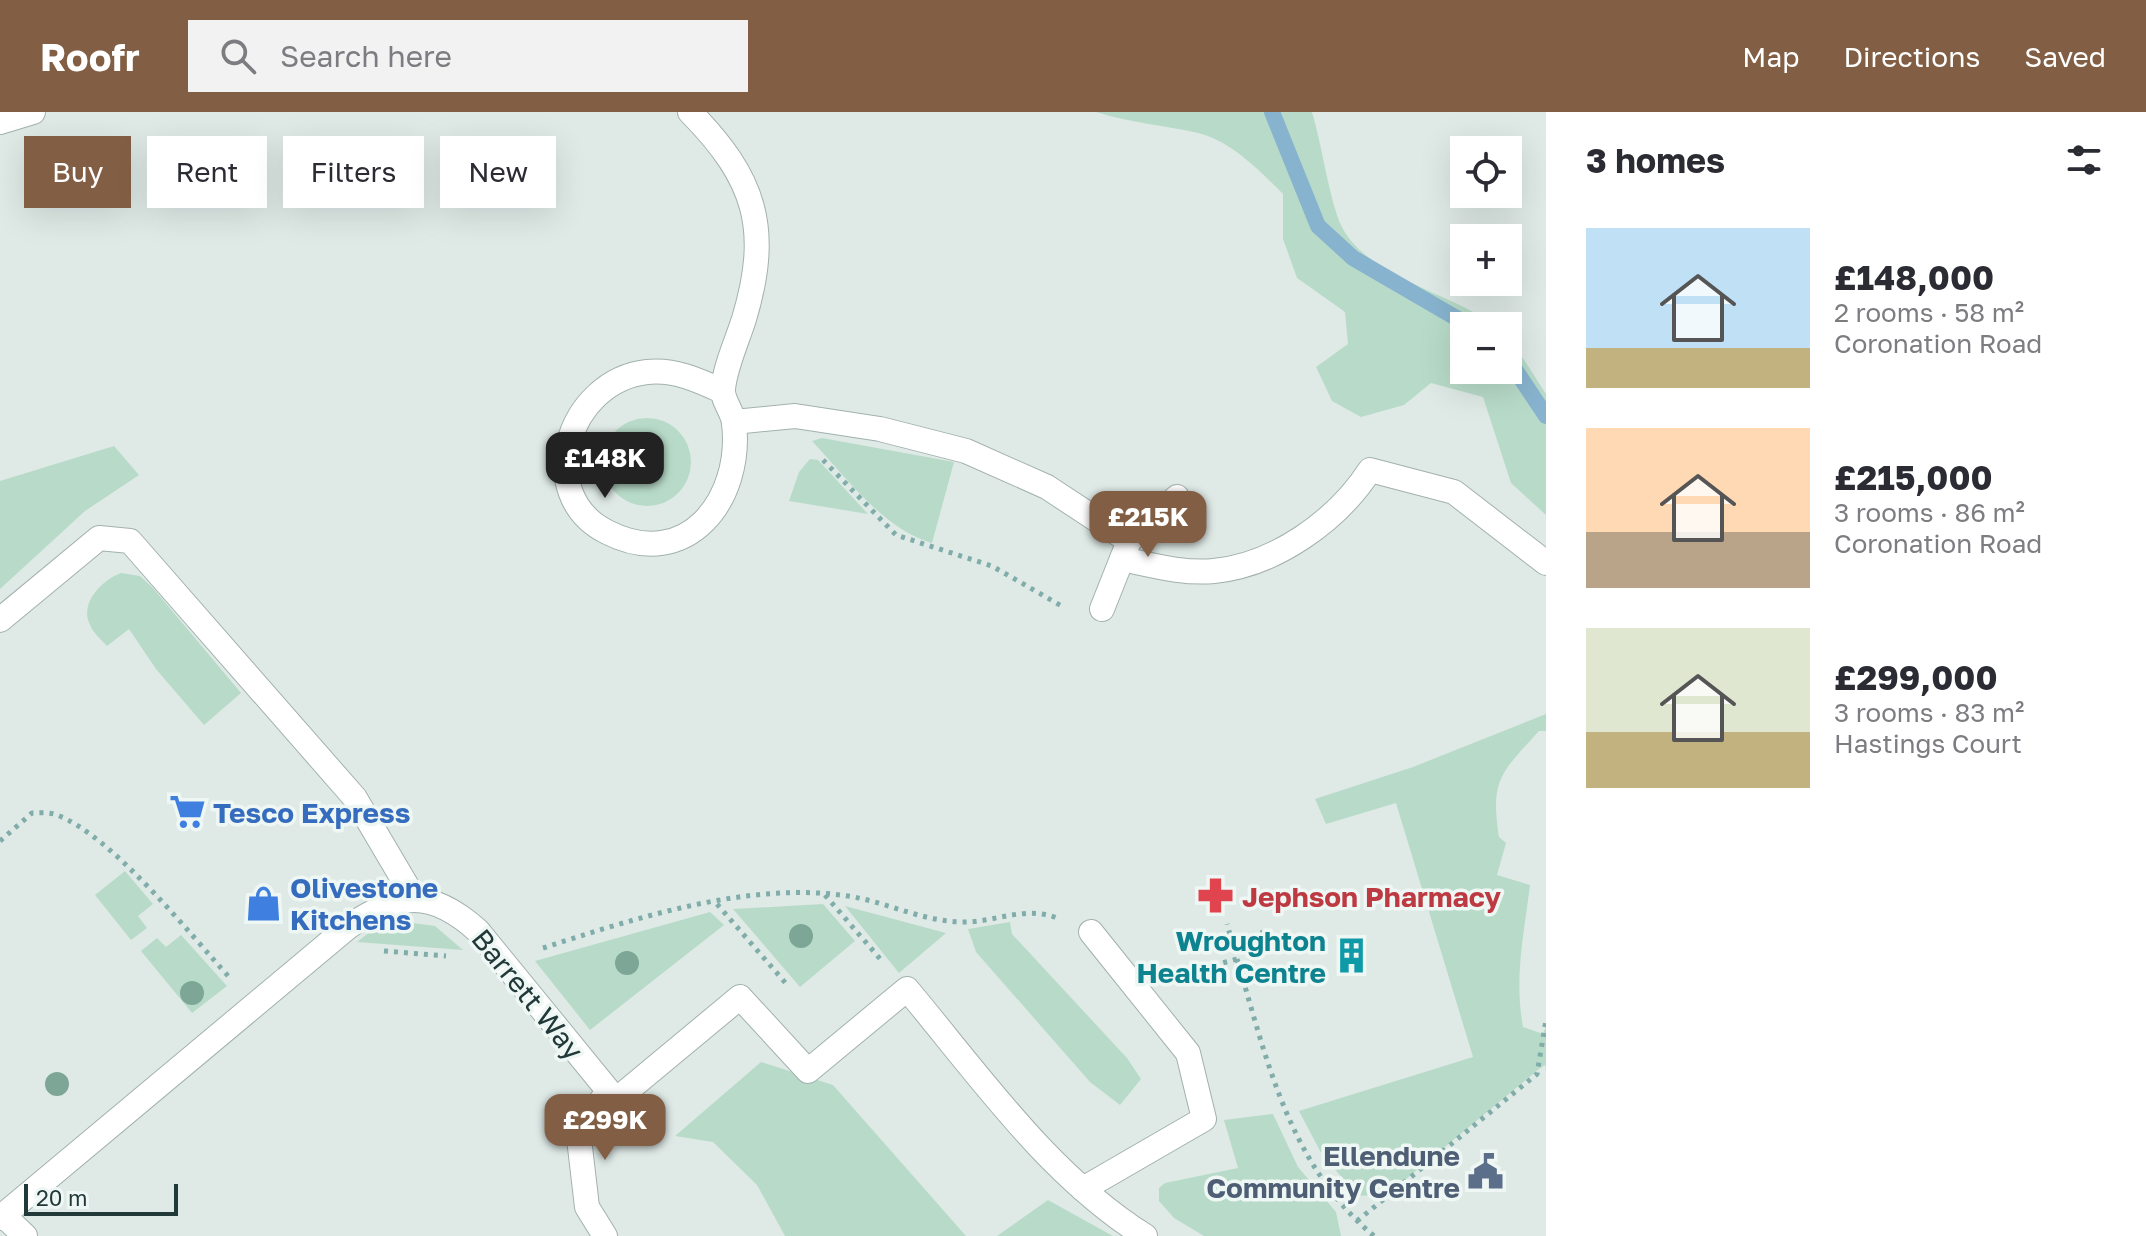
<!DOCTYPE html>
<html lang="en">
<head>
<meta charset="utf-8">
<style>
  body { margin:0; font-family:"Golos Text",sans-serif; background:#f2f2f3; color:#2b2b33; height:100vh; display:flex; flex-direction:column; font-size:30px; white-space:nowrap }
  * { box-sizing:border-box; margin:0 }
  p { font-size:26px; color:#7c7c81 }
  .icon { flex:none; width:44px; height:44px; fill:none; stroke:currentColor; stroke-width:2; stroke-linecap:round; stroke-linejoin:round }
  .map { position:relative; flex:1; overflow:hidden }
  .drawer { display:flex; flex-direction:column; background:#fff; width:600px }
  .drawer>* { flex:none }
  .hud { position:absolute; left:24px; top:24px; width:760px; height:72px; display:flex; gap:16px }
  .fabs { position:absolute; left:1450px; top:24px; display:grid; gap:16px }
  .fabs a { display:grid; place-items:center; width:72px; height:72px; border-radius:0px; background:#fff; box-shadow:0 8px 32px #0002; font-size:40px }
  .scale { position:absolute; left:24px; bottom:20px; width:154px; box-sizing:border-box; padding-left:8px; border:4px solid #213938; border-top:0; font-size:22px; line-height:28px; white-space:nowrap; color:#213938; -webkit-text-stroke:6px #eff7f4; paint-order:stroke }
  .price { position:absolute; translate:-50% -68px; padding:0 18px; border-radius:16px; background:#825f44; color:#fff; font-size:26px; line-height:52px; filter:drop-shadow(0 2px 4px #0008) }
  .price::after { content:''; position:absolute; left:50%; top:48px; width:24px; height:18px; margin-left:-12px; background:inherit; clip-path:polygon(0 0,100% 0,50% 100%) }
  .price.on { background:#222; color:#fff }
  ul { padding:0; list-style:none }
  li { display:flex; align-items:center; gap:24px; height:200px; padding:0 40px }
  li span { display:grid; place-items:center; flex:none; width:224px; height:160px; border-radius:0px; color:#555 }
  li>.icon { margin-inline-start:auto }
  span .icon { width:96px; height:96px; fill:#fffc; stroke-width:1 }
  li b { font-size:34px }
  h2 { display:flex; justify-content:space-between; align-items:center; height:96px; padding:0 40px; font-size:34px }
  .chip { padding:0 28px; border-radius:0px; background:#fff; box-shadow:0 8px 32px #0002; font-size:28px; line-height:72px }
  .chip.on { background:#825f44; color:#fff }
  header { display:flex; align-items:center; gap:48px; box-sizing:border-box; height:112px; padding:0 40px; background:#825f44; color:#fff }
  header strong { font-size:38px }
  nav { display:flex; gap:44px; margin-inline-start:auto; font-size:28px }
  .search { width:560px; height:72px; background:#f2f2f3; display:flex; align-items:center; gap:20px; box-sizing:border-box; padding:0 28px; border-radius:0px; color:#7c7c81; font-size:30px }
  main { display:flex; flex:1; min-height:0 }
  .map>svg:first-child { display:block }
  .green { fill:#b8dbc9 }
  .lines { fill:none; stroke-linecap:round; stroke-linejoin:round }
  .stream { stroke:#88b3ce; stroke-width:16 }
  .lane-casing { stroke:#a2b1af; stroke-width:26 }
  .street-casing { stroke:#a2b1af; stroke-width:26 }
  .path { stroke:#80aca9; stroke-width:5; stroke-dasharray:4 6; stroke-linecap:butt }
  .lane { stroke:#fff; stroke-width:24 }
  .street { stroke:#fff; stroke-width:24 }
  .tree { fill:#7da697 }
  .labels { text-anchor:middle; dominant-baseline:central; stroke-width:7; stroke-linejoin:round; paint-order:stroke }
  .shop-label { font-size:28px; font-weight:bold; fill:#366cbe; stroke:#eff7f4; text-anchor:start }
  .health-label { font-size:28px; font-weight:bold; fill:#be3a42; stroke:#eff7f4; text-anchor:start }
  .culture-label { font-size:28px; font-weight:bold; fill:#0d838f; stroke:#eff7f4; text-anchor:end }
  .street-label { font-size:28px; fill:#213938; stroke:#eff7f4 }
  .service-label { font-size:28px; font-weight:bold; fill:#4e5e75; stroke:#eff7f4; text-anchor:end }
</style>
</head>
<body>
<header>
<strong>Roofr</strong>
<div class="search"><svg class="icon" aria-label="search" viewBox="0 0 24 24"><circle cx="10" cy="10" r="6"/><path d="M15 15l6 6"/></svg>Search here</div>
<nav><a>Map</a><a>Directions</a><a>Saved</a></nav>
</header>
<main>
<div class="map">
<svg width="1546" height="1124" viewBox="0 0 1546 1124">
  <rect width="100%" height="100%" fill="#dfeae7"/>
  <g class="green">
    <path d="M1096,0H1312C1322,34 1326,69 1337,103C1355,163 1451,180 1496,214H1464V258H1508V223L1546,282V403L1511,371L1483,285L1431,271L1404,293L1361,305L1332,289L1316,255L1348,232L1345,200L1297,166L1283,127V82C1259,58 1231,29 1198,21C1164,13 1130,11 1096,0Z"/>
    <circle cx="647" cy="350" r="44"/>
    <path d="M822,326L954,350L932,431C883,417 846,365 812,329Z"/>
    <path d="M114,334L139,363L85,399L0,477V369Z"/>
    <path d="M810,347L818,348L868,402L789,389L799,360Z"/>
    <path d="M121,461L140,464L153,476L241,581L204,613L156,557L129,517L107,534C101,527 93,521 90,513C79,491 102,468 121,461Z"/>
    <path d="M1546,602V619H1539C1501,661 1490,667 1499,725L1506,731L1497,763L1530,773C1524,822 1514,866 1523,915L1543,922L1546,914V957L1545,953L1539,957L1388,1082L1357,1084L1320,1039L1299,999L1473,945L1396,691L1326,712L1315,687L1413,655Z"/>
    <path d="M125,759L153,792L138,804L147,816L131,828L95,783Z"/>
    <path d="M823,792L855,829L800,875L733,797Z"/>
    <path d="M845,794L946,821L899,861Z"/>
    <path d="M710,800L724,813L590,918L535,849Z"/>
    <path d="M398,809L435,814L463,838L357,830L375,816Z"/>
    <path d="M1010,810L1012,822L1127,946L1141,967L1120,993L1090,970L976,840L968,817Z"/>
    <path d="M181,823L227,874L192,901L141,839L157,826L166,835Z"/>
    <path d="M761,950L833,973L966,1124H785L757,1073L713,1030L675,1024Z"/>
    <path d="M1273,1002L1298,1055L1336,1100L1341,1124H1204L1174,1106L1159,1089V1076L1165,1071L1238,1056L1224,1008Z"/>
    <path d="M1048,1088L1113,1124H997Z"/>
  </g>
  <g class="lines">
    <g class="stream">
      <path d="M1272,0L1318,114L1353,146L1470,214"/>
      <path d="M1508,247L1546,304"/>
    </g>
    <defs>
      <g id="lane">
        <path d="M1122,447C1151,453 1184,462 1214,459C1275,453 1337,409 1370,358L1454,380L1546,451"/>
        <path d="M0,508L99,426L130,429L355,686L414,786"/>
        <path d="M1083,1077L1204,1007L1188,941L1091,820"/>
      </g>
      <g id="street">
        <path d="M690,0C756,67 771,117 744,207C737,229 725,255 723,277C722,288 733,300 734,311C743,387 687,461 607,420C533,383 567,269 647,260C674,257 698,268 722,279"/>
        <path d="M0,10L33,0"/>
        <path d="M734,310L795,304L880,317L966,339L1047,375L1129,429"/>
        <path d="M1102,497L1129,429L1177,385"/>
        <path d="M3,1103L25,1124"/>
        <path d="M0,1106L348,815C399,781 430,776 478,819L616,988L740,885L808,959L907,877C979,963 1048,1063 1145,1124"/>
        <path d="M605,1124L587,1095L578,1018L608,980"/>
      </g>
    </defs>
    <use href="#lane" class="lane-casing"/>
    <use href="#street" class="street-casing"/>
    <g class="path">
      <path d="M823,348L896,423L992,454L1065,496"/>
      <path d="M0,729L32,701C40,701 49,700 57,703C112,724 189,821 230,866"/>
      <path d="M825,783L882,849"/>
      <path d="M717,792L789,875"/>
      <path d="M1232,830L1270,818"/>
      <path d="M543,836C636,806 749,769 848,784C887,790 921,809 961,810C994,811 1024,793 1057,806"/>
      <path d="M384,839L446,844"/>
      <path d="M1237,847C1267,948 1289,1053 1374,1124"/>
      <path d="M1175,864L1237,847L1227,812"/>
      <path d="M1357,1109L1537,962L1546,908"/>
    </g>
    <use href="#lane" class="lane"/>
    <use href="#street" class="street"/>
  </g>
  <g class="tree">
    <circle cx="646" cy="351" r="12"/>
    <circle cx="801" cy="824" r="12"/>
    <circle cx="627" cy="851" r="12"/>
    <circle cx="192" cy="881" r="12"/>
    <circle cx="57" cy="972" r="12"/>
  </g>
  <defs>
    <symbol id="supermarket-bare" viewBox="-9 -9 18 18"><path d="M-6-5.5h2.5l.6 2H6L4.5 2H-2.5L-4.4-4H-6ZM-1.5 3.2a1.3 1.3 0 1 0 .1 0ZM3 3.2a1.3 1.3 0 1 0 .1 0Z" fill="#3f7fe0" stroke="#eff7f4" stroke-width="2.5" paint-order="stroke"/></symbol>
    <symbol id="pharmacy-bare" viewBox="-9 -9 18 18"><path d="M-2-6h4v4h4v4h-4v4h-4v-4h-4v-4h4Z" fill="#e0444e" stroke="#eff7f4" stroke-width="2.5" paint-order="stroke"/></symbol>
    <symbol id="shop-bare" viewBox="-9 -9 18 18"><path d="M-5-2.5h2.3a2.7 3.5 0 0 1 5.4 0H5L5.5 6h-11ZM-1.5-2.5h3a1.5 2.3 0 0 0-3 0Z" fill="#3f7fe0" stroke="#eff7f4" stroke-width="2.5" paint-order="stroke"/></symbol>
    <symbol id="building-bare" viewBox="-9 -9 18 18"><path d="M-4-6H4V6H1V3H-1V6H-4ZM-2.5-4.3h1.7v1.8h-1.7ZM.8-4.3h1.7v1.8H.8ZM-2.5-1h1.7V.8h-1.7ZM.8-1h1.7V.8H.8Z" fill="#0f9aa8" stroke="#eff7f4" stroke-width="2.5" paint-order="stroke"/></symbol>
    <symbol id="civic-bare" viewBox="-9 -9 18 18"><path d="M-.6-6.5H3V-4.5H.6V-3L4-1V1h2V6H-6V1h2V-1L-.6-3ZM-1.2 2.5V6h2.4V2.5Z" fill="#5c6f8a" stroke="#eff7f4" stroke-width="2.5" paint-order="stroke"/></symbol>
  </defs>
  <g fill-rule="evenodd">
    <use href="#supermarket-bare" x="162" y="674" width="51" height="51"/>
    <use href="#pharmacy-bare" x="1190" y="758" width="51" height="51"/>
    <use href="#shop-bare" x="238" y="766" width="51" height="51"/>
    <use href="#building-bare" x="1326" y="818" width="51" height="51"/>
    <use href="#civic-bare" x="1460" y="1034" width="51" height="51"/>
  </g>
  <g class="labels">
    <g class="shop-label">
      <text x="213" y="700">Tesco Express</text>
      <text x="290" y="775">Olivestone<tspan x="290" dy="32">Kitchens</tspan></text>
    </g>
    <g class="health-label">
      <text x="1242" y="784">Jephson Pharmacy</text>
    </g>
    <g class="culture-label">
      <text x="1326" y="828">Wroughton<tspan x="1326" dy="32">Health Centre</tspan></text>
    </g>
    <g class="street-label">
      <text transform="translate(528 882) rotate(51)">Barrett Way</text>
    </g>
    <g class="service-label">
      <text x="1460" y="1043">Ellendune<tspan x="1460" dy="32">Community Centre</tspan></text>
    </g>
  </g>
</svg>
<div class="fabs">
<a><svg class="icon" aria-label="locate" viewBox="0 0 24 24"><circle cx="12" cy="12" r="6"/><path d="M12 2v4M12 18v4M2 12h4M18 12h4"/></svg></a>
<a>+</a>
<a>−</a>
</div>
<div class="scale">20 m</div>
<b class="price on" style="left:605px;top:388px">£148K</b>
<b class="price" style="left:1148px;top:447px">£215K</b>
<b class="price" style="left:605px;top:1050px">£299K</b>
<div class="hud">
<a class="chip on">Buy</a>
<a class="chip">Rent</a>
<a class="chip">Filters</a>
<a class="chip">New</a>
</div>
</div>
<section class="drawer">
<h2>3 homes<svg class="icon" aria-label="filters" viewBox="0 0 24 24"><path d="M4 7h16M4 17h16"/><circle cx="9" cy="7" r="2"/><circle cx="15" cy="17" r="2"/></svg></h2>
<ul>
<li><span style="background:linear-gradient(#bfe0f5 75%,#c2b280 0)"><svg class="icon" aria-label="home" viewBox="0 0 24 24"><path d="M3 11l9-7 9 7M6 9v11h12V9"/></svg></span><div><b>£148,000</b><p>2 rooms · 58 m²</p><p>Coronation Road</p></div></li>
<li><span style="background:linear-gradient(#ffd9b3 65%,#b9a48a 0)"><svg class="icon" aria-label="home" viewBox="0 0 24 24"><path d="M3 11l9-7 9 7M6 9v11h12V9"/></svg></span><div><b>£215,000</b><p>3 rooms · 86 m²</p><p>Coronation Road</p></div></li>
<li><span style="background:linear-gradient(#dfe7d0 65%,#c2b280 0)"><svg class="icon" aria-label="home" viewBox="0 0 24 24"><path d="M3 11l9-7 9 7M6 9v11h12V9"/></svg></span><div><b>£299,000</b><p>3 rooms · 83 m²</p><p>Hastings Court</p></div></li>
</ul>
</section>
</main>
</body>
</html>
